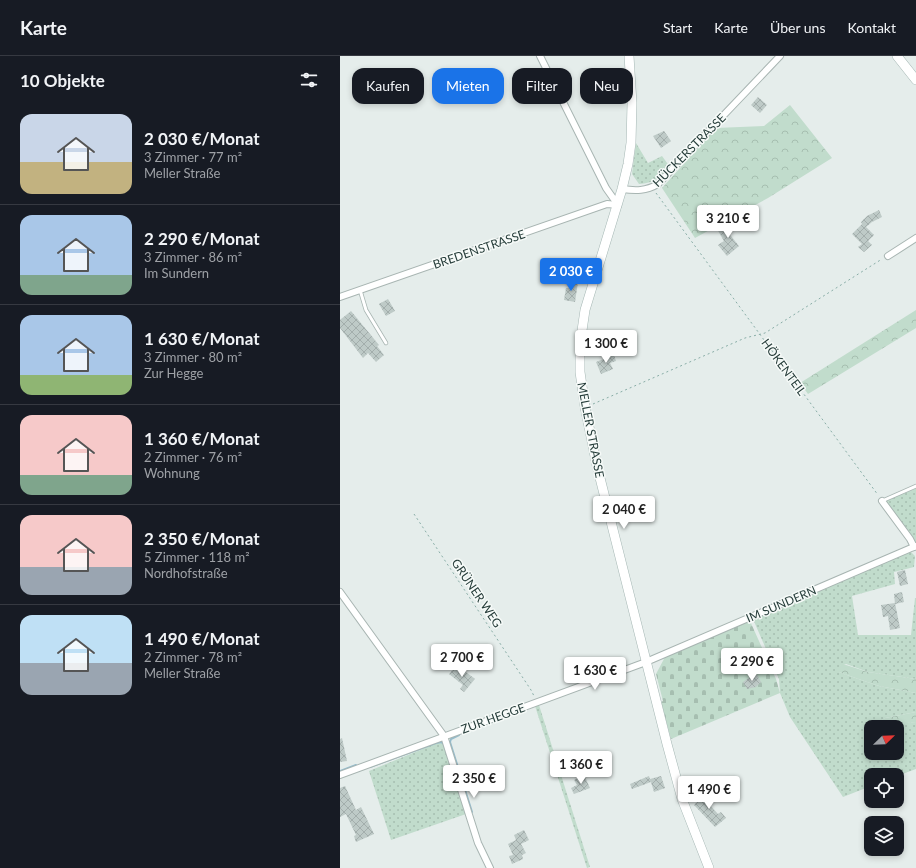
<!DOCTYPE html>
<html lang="de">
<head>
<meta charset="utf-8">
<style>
  body { margin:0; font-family:Lato,sans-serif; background:#20242c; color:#f1f3f6; height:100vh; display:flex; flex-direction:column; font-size:15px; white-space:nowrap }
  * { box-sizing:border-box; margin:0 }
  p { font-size:13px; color:#9ea1a6 }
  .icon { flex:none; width:22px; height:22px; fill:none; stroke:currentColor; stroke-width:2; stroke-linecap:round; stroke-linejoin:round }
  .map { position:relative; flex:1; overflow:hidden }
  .panel { display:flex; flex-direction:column; background:#171b24; width:340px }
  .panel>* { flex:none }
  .hud { position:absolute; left:12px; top:12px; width:380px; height:36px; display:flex; gap:8px }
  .needle { width:26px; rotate:67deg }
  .buttons { position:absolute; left:524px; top:664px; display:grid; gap:8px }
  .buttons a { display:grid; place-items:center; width:40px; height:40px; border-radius:8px; background:#171b24; box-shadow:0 2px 6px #0003; font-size:20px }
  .price { position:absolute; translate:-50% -34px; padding:0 9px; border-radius:4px; background:#fff; color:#222; font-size:13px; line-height:26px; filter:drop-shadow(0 1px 2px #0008) }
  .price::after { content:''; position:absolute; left:50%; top:24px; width:12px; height:9px; margin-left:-6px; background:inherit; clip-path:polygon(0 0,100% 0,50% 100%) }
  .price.current { background:#1a73e8; color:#fff }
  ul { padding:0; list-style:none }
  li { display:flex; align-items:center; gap:12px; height:100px; padding:0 20px }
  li+li { border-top:1px solid #363941 }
  li span { display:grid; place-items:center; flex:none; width:112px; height:80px; border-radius:12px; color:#555 }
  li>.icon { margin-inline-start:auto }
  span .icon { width:48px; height:48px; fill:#fffc; stroke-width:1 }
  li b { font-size:17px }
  h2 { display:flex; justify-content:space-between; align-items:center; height:48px; padding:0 20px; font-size:17px }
  .chip { padding:0 14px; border-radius:12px; background:#171b24; box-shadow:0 2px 6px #0003; font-size:14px; line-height:36px }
  .chip.current { background:#1a73e8; color:#fff }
  header { display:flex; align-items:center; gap:24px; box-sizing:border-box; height:56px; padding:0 20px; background:#171b24; border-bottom:1px solid #363941 }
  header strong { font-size:19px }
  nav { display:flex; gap:22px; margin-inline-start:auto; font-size:14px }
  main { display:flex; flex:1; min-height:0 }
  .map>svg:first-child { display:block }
  .grass { fill:url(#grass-dots); fill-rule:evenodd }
  .forest { fill:url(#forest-crowns) }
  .cemetery { fill:url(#cemetery-stones) }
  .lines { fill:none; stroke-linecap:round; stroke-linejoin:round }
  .stream { stroke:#94bbcc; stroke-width:2 }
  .building { fill:url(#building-cross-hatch) }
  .lane-casing { stroke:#a8b5b2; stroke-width:4.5 }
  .street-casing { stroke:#a8b5b2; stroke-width:8 }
  .secondary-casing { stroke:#a5b7b4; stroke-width:10 }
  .path { stroke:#89ada7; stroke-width:1; stroke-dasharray:2 3; stroke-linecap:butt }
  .lane { stroke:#fff; stroke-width:3 }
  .street { stroke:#fff; stroke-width:6 }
  .secondary { stroke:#fff; stroke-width:9 }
  .labels { text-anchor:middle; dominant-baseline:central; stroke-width:3; stroke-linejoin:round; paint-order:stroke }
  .street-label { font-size:12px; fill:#263d3a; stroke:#f6faf8 }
</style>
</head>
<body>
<header>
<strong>Karte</strong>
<nav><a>Start</a><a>Karte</a><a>Über uns</a><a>Kontakt</a></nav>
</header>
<main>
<section class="panel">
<h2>10 Objekte<svg class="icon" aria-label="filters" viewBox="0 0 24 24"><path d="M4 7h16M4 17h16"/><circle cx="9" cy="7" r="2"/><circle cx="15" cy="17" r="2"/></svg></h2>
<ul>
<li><span style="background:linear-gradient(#c9d6e8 60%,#c2b280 0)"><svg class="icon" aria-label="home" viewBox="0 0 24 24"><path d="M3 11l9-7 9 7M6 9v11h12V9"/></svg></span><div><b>2 030 €/Monat</b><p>3 Zimmer · 77 m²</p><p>Meller Straße</p></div></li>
<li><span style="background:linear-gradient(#a9c7e8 75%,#7fa58c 0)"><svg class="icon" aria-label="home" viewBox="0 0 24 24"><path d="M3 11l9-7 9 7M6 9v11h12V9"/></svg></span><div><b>2 290 €/Monat</b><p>3 Zimmer · 86 m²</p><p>Im Sundern</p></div></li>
<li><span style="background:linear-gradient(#a9c7e8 75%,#8fb573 0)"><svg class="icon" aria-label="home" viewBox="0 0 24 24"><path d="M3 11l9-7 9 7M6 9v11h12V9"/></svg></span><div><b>1 630 €/Monat</b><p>3 Zimmer · 80 m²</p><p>Zur Hegge</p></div></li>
<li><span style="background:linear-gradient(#f6c9c9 75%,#7fa58c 0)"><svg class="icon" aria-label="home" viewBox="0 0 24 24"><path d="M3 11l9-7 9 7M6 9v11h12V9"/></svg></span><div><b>1 360 €/Monat</b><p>2 Zimmer · 76 m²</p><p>Wohnung</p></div></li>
<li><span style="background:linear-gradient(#f6c9c9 65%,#9aa5b1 0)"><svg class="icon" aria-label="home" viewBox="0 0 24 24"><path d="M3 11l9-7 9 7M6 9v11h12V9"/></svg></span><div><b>2 350 €/Monat</b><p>5 Zimmer · 118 m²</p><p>Nordhofstraße</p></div></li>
<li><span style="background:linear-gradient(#bfe0f5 60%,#9aa5b1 0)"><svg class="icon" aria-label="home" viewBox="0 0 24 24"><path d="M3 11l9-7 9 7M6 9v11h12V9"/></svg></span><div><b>1 490 €/Monat</b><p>2 Zimmer · 78 m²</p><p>Meller Straße</p></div></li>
</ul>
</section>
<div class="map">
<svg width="576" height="812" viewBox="0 0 576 812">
  <defs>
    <pattern id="grass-dots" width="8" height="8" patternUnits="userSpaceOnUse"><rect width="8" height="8" fill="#c1dccc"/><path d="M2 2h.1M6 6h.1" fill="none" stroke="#a6beb0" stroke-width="1.8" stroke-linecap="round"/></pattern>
    <pattern id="forest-crowns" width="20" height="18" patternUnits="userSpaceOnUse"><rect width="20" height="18" fill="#c1dccc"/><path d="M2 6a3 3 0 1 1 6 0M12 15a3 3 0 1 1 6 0" fill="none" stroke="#a6beb0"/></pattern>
    <pattern id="cemetery-stones" width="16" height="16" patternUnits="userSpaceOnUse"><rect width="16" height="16" fill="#c1dccc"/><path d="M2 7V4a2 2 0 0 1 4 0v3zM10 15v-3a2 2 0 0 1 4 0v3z" fill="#a6beb0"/></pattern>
    <pattern id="building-cross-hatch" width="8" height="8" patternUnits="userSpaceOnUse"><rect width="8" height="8" fill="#becac7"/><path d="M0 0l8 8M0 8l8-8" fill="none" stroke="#a3aeac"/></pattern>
  </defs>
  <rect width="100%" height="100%" fill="#e5edeb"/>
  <g class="grass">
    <path d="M296,87L308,107L322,100L330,111C319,122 314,127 299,128L292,118Z"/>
    <path d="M576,432V487L545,445Z"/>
    <path d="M570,495L575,500L574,511L554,516L555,528L512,540L518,579H571L575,542H576V623L528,616L506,608L500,610L499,616L504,618L539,630L576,637V656L545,662L539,666V669L576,666V713L557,720V719H531V730L503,741L450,661L440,637L439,623L413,563L522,515ZM531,671H557V697H531Z"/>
    <path d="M199,649L250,811L247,812L195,650Z"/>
    <path d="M102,685L126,758L51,784L29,715Z"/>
  </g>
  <g class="forest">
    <path d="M450,49L492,102L428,142L355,182L322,132L376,72L424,70Z"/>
    <path d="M576,254V272L468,338L460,327Z"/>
    <path d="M503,608L528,616L576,623V637L539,630L504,618L499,616V610Z"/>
    <path d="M576,656V666L542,670L539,669V665L545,662Z"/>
  </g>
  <path class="cemetery" d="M410,565L436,623L440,637L331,683L321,646L323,645L316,618L325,601Z"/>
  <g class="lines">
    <g class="stream">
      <path d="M119,679L111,683L110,686L132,756"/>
      <path d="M30,711L96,687L101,686L104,688"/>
      <path d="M0,715L16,709"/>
    </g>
  </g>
  <g class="building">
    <path d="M418,41L427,49L420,57L411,49Z"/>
    <path d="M324,75L331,85L321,92L313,80Z"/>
    <path d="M539,154L542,161L532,166L526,171L534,179L528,185L532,189L524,196L518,191L522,188L512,178L522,168L521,166L527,160Z"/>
    <path d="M393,164L396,169L387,175L399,190L387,200L378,189L384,185L377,173Z"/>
    <path d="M231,225L238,226L235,246L224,244L226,232H230Z"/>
    <path d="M48,243L55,255L46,260L39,248Z"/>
    <path d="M11,255L39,289L37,290L44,299L36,306L28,297L23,302L0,272V264Z"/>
    <path d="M274,299L276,305L270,307L273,313L261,318L256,306Z"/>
    <path d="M565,514L568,528L560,530L557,516Z"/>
    <path d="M562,536L564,546L555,548L554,538Z"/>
    <path d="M555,547L560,572L550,574L548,560L543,561L541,549Z"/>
    <path d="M117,609L135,623L124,636L120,633L123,629L109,618Z"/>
    <path d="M417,619L421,626L416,631L407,633L403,626L411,620Z"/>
    <path d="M2,682L7,705L0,706V683Z"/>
    <path d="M244,719L250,732L234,738L231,732L237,729L234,724Z"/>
    <path d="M309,720L310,723L321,720L325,732L314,736L311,726L292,733L290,728Z"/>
    <path d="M5,730L16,754L21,751L34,778L16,786L14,780L16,779L6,758L0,761V732Z"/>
    <path d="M368,735L375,742L369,748L378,758L381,756L386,762L375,771L354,749Z"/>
    <path d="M184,774L189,784L181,788L186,797L182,799L183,803L172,808L169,800L173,799L168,788L176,784L174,779Z"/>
  </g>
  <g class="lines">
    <defs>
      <g id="lane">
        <path d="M20,234L26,254L46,287"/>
        <path d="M542,445L576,430"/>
      </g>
      <g id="street">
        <path d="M200,0L266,132L278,149"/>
        <path d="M282,133C296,135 306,135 318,128L440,0"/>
        <path d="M548,200L576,182"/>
        <path d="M0,241L267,148L278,149"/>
        <path d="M542,445L570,483L574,491"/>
        <path d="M0,536L104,680L138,787L150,812"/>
        <path d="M0,719L306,606L576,490"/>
      </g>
      <g id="secondary">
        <path d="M289,0L292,47L291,87L288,108L282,133L245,254L240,288V316L245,351L257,410L327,688L342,743L369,812"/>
        <path d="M557,0L576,24"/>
      </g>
    </defs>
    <use href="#lane" class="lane-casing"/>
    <use href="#street" class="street-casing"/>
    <use href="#secondary" class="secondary-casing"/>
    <g class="path">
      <path d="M316,137L538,439"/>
      <path d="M253,348L405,282L425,277L542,203"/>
      <path d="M74,458L191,634L194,640"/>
    </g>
    <use href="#lane" class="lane"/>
    <use href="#street" class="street"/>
    <use href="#secondary" class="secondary"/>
  </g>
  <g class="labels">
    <g class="street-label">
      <text transform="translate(349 94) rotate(-45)">HÜCKERSTRASSE</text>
      <text transform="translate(139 193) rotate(-19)">BREDENSTRASSE</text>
      <text transform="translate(444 311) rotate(54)">HÖKENTEIL</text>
      <text transform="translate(251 374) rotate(79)">MELLER STRASSE</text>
      <text transform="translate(137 537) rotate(56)">GRÜNER WEG</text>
      <text transform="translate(441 548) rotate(-23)">IM SUNDERN</text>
      <text transform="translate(153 662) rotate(-20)">ZUR HEGGE</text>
    </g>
  </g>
</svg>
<div class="buttons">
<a><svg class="needle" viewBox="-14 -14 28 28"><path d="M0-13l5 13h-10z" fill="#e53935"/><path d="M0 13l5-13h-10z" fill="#9ea1a6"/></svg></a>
<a><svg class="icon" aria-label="locate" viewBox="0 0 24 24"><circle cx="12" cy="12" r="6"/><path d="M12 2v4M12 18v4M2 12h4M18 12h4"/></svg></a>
<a><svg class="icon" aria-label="layers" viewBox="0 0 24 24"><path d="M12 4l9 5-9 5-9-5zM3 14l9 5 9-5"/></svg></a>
</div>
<b class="price" style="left:388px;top:183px">3 210 €</b>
<b class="price current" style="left:231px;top:236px">2 030 €</b>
<b class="price" style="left:266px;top:308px">1 300 €</b>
<b class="price" style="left:284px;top:474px">2 040 €</b>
<b class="price" style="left:122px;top:622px">2 700 €</b>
<b class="price" style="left:412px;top:626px">2 290 €</b>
<b class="price" style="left:255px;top:635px">1 630 €</b>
<b class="price" style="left:241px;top:729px">1 360 €</b>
<b class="price" style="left:134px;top:743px">2 350 €</b>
<b class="price" style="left:369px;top:754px">1 490 €</b>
<div class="hud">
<a class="chip">Kaufen</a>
<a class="chip current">Mieten</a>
<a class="chip">Filter</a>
<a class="chip">Neu</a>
</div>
</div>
</main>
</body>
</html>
